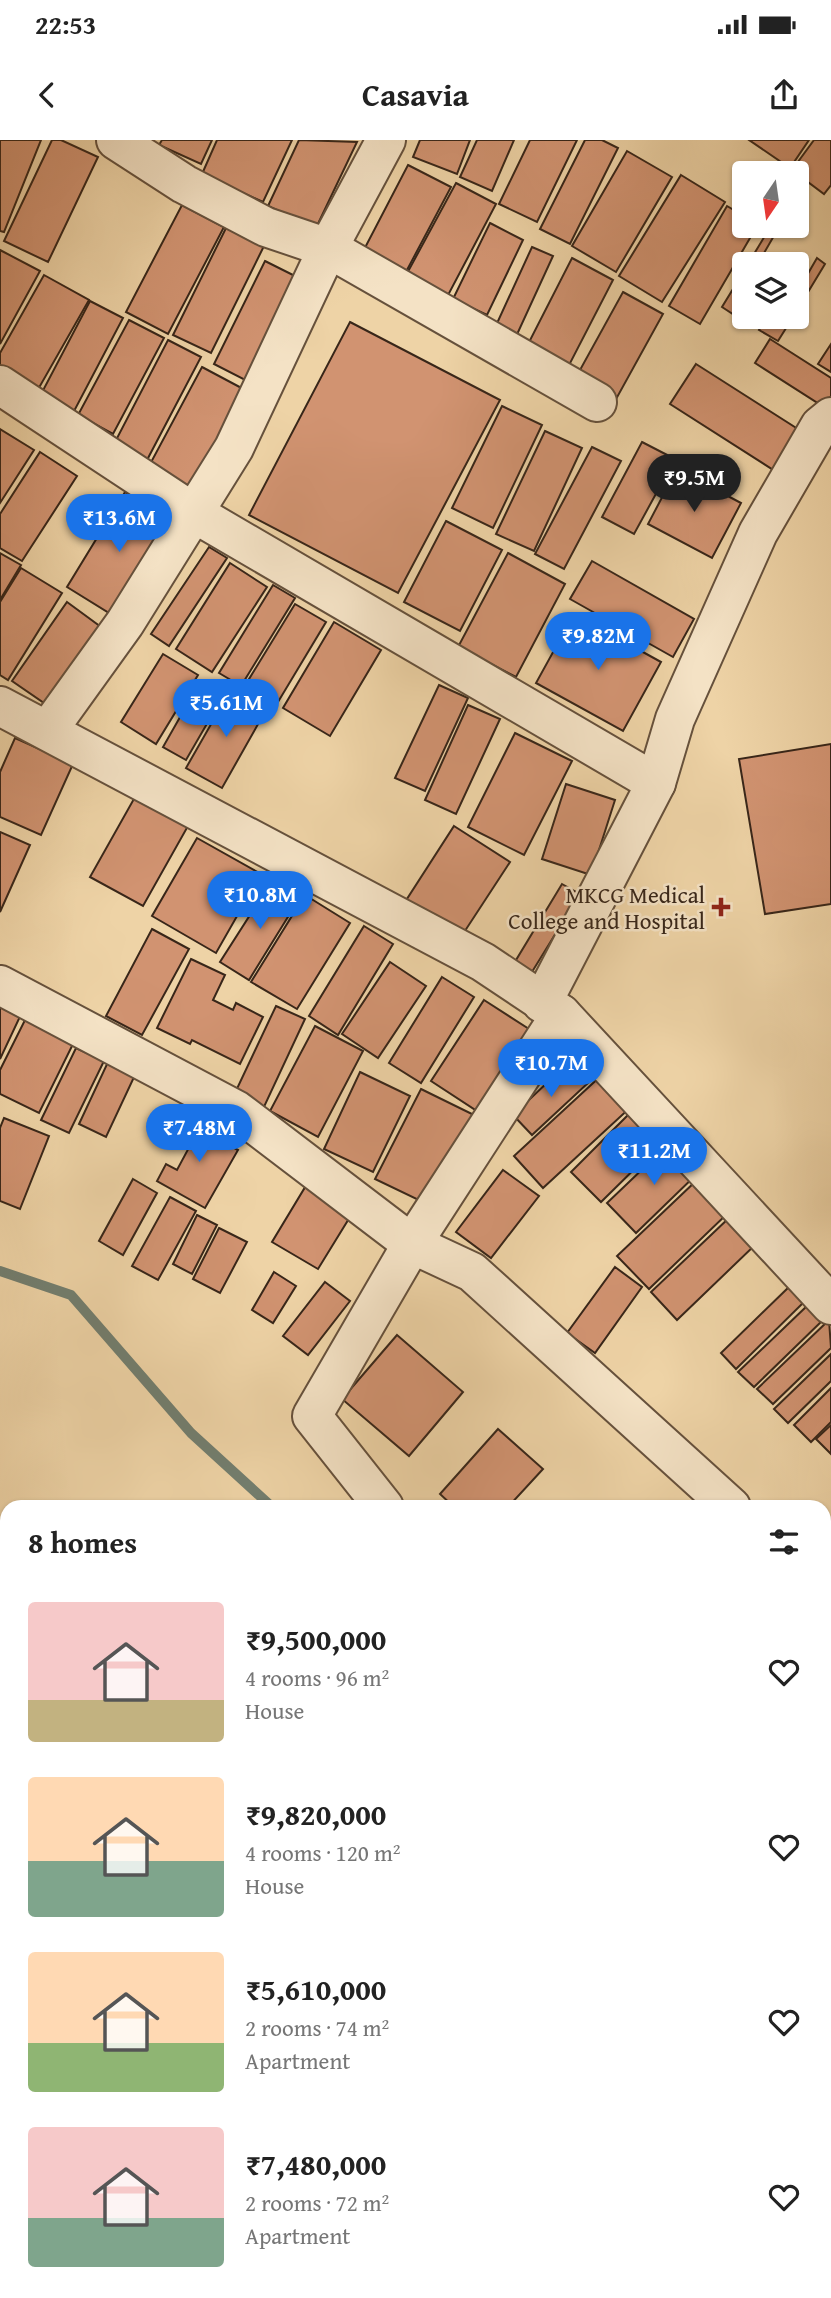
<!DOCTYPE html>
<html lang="en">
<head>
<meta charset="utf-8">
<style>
  body { margin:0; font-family:"Gentium Book Plus",serif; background:#f2f2f2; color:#222; height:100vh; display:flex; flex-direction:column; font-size:26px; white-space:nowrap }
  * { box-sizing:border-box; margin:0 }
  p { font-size:23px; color:#767676 }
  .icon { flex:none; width:38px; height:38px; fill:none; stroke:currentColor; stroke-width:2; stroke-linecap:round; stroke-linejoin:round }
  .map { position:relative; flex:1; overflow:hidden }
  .sheet { position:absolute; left:0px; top:1360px; width:831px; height:800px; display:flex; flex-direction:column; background:#fff; border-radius:21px 21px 0 0; box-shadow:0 2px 5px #0004 }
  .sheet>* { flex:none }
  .needle { width:46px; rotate:193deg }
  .controls { position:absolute; left:732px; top:21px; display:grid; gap:14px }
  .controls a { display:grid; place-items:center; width:77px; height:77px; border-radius:7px; background:#fff; box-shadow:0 2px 5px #0004; font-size:35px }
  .price { position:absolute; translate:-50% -60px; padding:0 16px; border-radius:24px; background:#1a73e8; color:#fff; font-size:23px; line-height:46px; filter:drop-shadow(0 2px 4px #0008) }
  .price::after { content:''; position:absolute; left:50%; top:42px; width:21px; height:16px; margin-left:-10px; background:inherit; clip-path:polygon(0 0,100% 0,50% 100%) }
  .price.current { background:#222; color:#fff }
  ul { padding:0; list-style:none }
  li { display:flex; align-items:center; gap:21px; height:175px; padding:0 28px }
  li span { display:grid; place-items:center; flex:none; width:196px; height:140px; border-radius:7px; color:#555 }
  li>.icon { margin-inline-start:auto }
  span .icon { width:84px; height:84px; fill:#fffc; stroke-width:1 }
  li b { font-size:30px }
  h2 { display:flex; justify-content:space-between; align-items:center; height:84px; padding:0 28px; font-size:30px }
  .status { display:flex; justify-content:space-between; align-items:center; height:49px; padding:0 35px; background:#fff; direction:ltr }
  .status svg { height:19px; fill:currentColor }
  header { display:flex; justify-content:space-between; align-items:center; height:91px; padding:0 28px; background:#fff; font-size:32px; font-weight:700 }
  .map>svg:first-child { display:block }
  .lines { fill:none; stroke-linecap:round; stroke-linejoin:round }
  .stream { stroke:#727e6f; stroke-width:10 }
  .building { fill:#d19371; stroke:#382619; stroke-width:2 }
  .minor-casing { stroke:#66513c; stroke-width:42 }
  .minor { stroke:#f4e2c5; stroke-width:38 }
  .poi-dot { fill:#8f2418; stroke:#f4e2c5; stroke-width:2.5 }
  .labels { text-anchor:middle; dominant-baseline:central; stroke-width:5; stroke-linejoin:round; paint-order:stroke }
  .poi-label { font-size:23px; fill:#382619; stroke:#f4e2c5; text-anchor:end }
</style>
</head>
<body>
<div class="status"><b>22:53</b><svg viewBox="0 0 49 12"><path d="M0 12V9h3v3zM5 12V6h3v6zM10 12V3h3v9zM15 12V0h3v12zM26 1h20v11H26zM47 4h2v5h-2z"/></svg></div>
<header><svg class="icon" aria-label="back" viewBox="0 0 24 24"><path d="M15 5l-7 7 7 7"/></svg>Casavia<svg class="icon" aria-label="share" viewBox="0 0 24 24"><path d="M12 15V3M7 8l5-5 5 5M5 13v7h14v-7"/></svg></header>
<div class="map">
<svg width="831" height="2158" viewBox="0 0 831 2158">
  <rect width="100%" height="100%" fill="#eed3a6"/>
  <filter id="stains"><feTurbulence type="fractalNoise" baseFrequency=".00286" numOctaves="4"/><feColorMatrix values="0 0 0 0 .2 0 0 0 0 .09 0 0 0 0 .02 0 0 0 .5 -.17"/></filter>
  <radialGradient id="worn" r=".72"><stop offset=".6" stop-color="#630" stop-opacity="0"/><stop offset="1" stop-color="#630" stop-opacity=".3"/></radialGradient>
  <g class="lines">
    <g class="stream">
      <path d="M0,1131L71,1155L191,1293L272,1367"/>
      <path d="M824,1985L831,1998"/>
    </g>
  </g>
  <g class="building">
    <path d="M0,0H41L4,92L0,91Z"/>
    <path d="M52,0H61L98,17L48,122L4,101Z"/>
    <path d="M162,0H212L201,24L159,5Z"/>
    <path d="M217,0H292L263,62L202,34Z"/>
    <path d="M299,0L357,2L316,88L268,66Z"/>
    <path d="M420,0H470L457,34L413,17Z"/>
    <path d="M477,0H514L492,51L460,37Z"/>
    <path d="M530,0H577L537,82L499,64Z"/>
    <path d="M585,0H602L618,8L570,104L540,89Z"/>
    <path d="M749,0H809L790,28Z"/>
    <path d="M814,0H831V45L824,54L792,30Z"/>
    <path d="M627,11L672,37L616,132L572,106Z"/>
    <path d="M408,25L451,47L398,147L356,125Z"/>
    <path d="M681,35L725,62L662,162L619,136Z"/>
    <path d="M456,43L496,64L446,159L405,137Z"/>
    <path d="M182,65L224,87L168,194L126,172Z"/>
    <path d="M727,66L744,76V86H757L700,184L669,166Z"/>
    <path d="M490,83L523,100L487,175L453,159Z"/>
    <path d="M226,88L264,106L211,213L173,195Z"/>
    <path d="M769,89L775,94L764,113L784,124H748Z"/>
    <path d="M532,107L553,116L514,201L493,192Z"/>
    <path d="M0,110L40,131L0,204Z"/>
    <path d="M572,118L613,140L566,231L525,210Z"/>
    <path d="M817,118L825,124L796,172V132L806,137Z"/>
    <path d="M265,121L303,140L251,243L214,224Z"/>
    <path d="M744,131V177L742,180L722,167Z"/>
    <path d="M44,135L89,160L36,253L0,233V213Z"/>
    <path d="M623,152L663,174L615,261L575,239Z"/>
    <path d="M90,161L123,178L72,275L39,258Z"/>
    <path d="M749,177H793L778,201L759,190L762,185Z"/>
    <path d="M129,180L164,198L113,294L78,275Z"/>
    <path d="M350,182L500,260L398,453L249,375Z"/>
    <path d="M770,199L831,238V256L824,267L755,223Z"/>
    <path d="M168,200L201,217L147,320L115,302Z"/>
    <path d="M831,204V232L818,224Z"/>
    <path d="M696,224L801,291L775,331L670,264Z"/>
    <path d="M202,227L249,252L195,351L149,326Z"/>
    <path d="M502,266L542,285L493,388L452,368Z"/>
    <path d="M0,289L34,310L0,363Z"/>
    <path d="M545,291L582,308L534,411L496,394Z"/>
    <path d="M642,302L675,319L634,394L602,377Z"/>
    <path d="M592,307L621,321L564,429L535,414Z"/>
    <path d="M40,312L77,336L22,421L0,408V374Z"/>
    <path d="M677,329L741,363L712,418L648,384Z"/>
    <path d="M125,352L172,380L114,476L67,447Z"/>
    <path d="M446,381L502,410L460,491L404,462Z"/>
    <path d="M209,407L227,418L169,506L151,494Z"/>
    <path d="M0,413L21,425L0,460Z"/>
    <path d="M508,413L565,444L516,537L458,507Z"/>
    <path d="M592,421L694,479L673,517L570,459Z"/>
    <path d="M230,423L267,447L212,532L176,509Z"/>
    <path d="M21,428L62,453L8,540L0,535V462Z"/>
    <path d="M273,445L295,458L241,546L219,533Z"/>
    <path d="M67,462L101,487L47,565L12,541Z"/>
    <path d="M295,464L326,482L278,562L246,544Z"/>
    <path d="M574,474L661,522L623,591L536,543Z"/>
    <path d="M334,482L381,510L330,596L283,568Z"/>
    <path d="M163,514L198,535L156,604L121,582Z"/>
    <path d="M200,542L223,556L186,620L163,607Z"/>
    <path d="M439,545L468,558L425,651L395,638Z"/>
    <path d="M230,551L266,570L222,648L186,628Z"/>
    <path d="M468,565L500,579L456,674L425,660Z"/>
    <path d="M515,593L572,621L524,715L468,687Z"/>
    <path d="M15,598L73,624L41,695L0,677V632Z"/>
    <path d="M831,604V764L765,774L739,619Z"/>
    <path d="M566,644L615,660L591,735L542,719Z"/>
    <path d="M135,657L188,686L143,766L90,737Z"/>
    <path d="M454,686L510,722L461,797L405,762Z"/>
    <path d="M0,692L30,705L0,772Z"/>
    <path d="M197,698L261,734L216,813L152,776Z"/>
    <path d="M271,742L299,759L249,840L220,822Z"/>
    <path d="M562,744L580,754L527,840L510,830Z"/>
    <path d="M305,755L350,783L297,869L251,842Z"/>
    <path d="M364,786L393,804L338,895L309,876Z"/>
    <path d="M152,789L189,809L142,895L106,876Z"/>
    <path d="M191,819L225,835L213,860L233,870L236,863L263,877L240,924L192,900L190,904L157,888Z"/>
    <path d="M390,822L426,846L378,918L342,894Z"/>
    <path d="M442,837L474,857L421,943L389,923Z"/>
    <path d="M0,858L24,868L0,919Z"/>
    <path d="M484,860L529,889L477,971L431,941Z"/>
    <path d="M276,866L305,879L263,969L234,955Z"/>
    <path d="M26,878L74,902L39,973L0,954V930Z"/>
    <path d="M315,886L363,911L318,997L270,971Z"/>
    <path d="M76,908L104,921L69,993L41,980Z"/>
    <path d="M108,922L135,935L106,997L79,984Z"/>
    <path d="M569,922L588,943L532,995L513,975Z"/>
    <path d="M360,932L410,956L373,1032L324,1009Z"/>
    <path d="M604,933L633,965L543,1048L514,1016Z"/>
    <path d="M421,949L474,975L429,1065L375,1039Z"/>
    <path d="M634,969L665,999L601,1062L571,1032Z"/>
    <path d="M192,971L210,981L201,997L214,1004L217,999L238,1010L205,1068L157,1041L166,1024L177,1030L192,1002L179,995Z"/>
    <path d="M4,978L49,996L20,1069L0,1061V988Z"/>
    <path d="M672,1001L700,1031L636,1093L607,1063Z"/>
    <path d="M503,1030L539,1056L491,1118L456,1092Z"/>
    <path d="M133,1039L157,1053L123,1115L99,1101Z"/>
    <path d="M697,1040L729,1072L649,1149L617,1116Z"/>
    <path d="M307,1044L353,1072L318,1129L272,1102Z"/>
    <path d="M170,1057L196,1071L158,1140L132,1126Z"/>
    <path d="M197,1075L217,1085L192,1134L173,1124Z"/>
    <path d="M730,1077L756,1104L677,1180L651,1152Z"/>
    <path d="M219,1088L247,1102L220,1153L193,1139Z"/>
    <path d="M615,1127L642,1147L595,1213L567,1193Z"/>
    <path d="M274,1132L296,1146L273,1183L252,1170Z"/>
    <path d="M325,1142L350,1161L308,1215L283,1196Z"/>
    <path d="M791,1145L806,1160L736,1229L721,1213Z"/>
    <path d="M808,1165L823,1180L754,1247L738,1232Z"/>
    <path d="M829,1180L831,1208L773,1264L757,1249Z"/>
    <path d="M397,1195L463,1252L409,1316L342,1259Z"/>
    <path d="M831,1214V1241L788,1283L774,1269Z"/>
    <path d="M831,1248V1282L811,1302L794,1285Z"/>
    <path d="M831,1285V1314L816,1299Z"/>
    <path d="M498,1289L543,1329L508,1367H454L440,1354Z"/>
    <path d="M831,1523V1577L824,1585V1530Z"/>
    <path d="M831,1745V1817L830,1819L824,1814V1752Z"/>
  </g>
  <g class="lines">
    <defs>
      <g id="minor">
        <path d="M116,0L184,44L266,87L328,108L597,262"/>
        <path d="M0,245L194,373L656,643"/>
        <path d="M0,566L483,822L561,874L831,1165"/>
        <path d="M48,590L125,483L234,308L328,108L386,0"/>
        <path d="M0,845L236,970L412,1104L472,1132L731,1367"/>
        <path d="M542,863L656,643L675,579L758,393L820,286L831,277"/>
        <path d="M384,1367L312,1276L412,1104L561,874"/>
        <path d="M824,1452L831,1458"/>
        <path d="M0,1523L7,1528"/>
        <path d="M0,1798L7,1802"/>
        <path d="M824,1862L831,1868"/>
        <path d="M0,2093L7,2097"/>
        <path d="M96,2152L105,2158"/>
        <path d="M773,2152L777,2158"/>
      </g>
    </defs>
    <use href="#minor" class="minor-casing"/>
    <use href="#minor" class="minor"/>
  </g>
  <path class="poi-dot" d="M717.5 756.5h7v7h7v7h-7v7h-7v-7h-7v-7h7z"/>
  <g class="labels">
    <g class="poi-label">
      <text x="705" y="754">MKCG Medical<tspan x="705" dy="26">College and Hospital</tspan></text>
    </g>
  </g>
  <rect width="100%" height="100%" filter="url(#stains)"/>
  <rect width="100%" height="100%" fill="url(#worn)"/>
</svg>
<div class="controls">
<a><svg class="needle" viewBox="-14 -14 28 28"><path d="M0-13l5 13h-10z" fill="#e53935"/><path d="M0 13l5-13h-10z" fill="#767676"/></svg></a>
<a><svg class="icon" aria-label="layers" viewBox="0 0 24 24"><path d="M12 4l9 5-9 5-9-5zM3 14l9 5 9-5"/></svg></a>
</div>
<b class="price current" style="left:694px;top:374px">₹9.5M</b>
<b class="price" style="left:119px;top:414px">₹13.6M</b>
<b class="price" style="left:598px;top:532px">₹9.82M</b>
<b class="price" style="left:226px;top:599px">₹5.61M</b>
<b class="price" style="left:260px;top:791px">₹10.8M</b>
<b class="price" style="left:551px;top:959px">₹10.7M</b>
<b class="price" style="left:199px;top:1024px">₹7.48M</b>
<b class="price" style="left:654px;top:1047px">₹11.2M</b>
<section class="sheet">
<h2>8 homes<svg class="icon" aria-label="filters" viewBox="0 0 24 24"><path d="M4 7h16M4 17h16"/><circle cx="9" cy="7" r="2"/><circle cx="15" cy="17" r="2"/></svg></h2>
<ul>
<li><span style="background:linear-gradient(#f6c9c9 70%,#c2b280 0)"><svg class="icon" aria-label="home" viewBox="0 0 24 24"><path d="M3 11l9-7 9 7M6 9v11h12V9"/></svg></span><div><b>₹9,500,000</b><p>4 rooms · 96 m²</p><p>House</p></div><svg class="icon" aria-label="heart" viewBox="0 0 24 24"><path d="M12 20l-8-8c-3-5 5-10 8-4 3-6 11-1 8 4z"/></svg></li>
<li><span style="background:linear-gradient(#ffd9b3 60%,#7fa58c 0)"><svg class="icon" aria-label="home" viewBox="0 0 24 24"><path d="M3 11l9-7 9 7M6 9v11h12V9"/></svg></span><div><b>₹9,820,000</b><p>4 rooms · 120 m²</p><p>House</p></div><svg class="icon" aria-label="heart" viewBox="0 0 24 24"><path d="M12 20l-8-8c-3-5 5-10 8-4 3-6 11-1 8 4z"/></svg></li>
<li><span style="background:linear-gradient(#ffd9b3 65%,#8fb573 0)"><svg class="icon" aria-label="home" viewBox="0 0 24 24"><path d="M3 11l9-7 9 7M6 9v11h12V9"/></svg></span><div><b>₹5,610,000</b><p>2 rooms · 74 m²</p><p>Apartment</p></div><svg class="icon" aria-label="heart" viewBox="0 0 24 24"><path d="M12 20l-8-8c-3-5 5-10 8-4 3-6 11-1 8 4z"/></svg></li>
<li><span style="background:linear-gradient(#f6c9c9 65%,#7fa58c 0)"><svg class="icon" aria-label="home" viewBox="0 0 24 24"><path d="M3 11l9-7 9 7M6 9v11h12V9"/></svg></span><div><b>₹7,480,000</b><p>2 rooms · 72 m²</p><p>Apartment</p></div><svg class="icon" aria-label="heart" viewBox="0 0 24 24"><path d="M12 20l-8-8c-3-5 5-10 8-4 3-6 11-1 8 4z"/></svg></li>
</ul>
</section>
</div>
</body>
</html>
